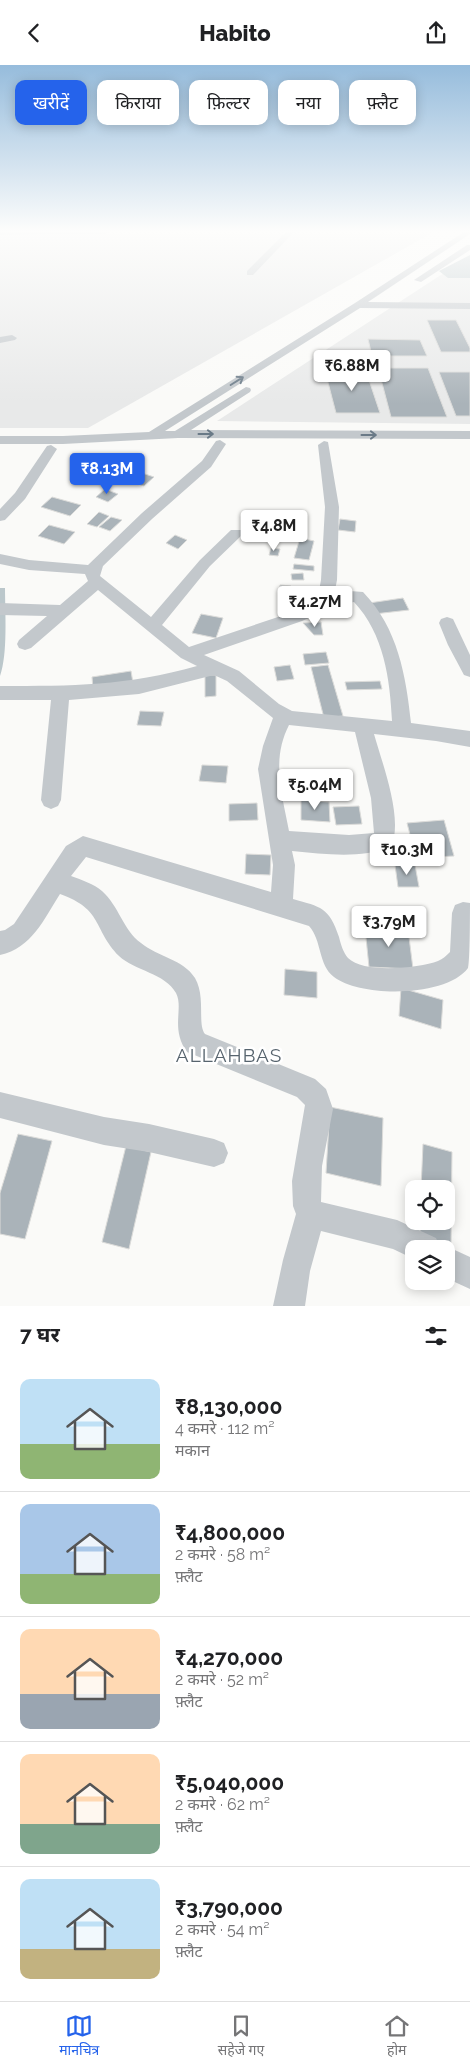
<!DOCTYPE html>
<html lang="hi">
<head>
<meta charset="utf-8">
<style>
  body { margin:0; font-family:Raleway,"Noto Sans Devanagari",sans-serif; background:#f6f6f6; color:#202124; height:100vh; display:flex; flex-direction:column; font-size:19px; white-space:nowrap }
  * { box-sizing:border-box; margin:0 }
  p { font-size:16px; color:#757577 }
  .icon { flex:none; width:28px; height:28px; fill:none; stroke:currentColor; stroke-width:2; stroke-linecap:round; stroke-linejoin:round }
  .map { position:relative; height:1241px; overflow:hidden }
  .details { display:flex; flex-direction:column; background:#fff; flex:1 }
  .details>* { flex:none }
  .top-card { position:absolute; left:15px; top:15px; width:440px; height:45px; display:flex; gap:10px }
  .controls { position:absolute; left:405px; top:1115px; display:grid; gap:10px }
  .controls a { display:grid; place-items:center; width:50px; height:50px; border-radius:10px; background:#fff; box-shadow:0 2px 12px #0003; font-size:25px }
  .price { position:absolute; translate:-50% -42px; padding:0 11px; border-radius:5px; background:#fff; color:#222; font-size:16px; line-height:32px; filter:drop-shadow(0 1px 2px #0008) }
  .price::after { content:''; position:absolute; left:50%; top:30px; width:15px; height:11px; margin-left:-8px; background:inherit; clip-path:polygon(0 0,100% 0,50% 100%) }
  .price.current { background:#2563eb; color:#fff }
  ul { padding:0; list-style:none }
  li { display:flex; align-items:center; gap:15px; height:125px; padding:0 20px }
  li+li { border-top:1px solid #e0e0e0 }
  li span { display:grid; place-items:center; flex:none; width:140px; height:100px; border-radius:10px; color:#555 }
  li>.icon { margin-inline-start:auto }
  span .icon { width:60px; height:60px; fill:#fffc; stroke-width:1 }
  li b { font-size:21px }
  h2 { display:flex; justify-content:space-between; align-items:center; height:60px; padding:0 20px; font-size:21px }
  .pill { padding:0 18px; border-radius:10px; background:#fff; box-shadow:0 2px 12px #0003; font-size:18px; line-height:45px }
  .pill.current { background:#2563eb; color:#fff }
  header { display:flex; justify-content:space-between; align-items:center; height:65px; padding:0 20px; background:#fff; font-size:22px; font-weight:800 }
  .tab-bar { display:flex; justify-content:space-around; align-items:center; height:70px; border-top:1px solid #e0e0e0; background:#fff; font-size:14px; color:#757577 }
  .tab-bar a { display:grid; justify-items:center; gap:2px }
  .tab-bar .current { color:#2563eb }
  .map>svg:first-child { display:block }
  .built { fill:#e8e9e9 }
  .water { fill:#bbc7cb }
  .building { fill:#aab3b9; stroke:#dcdcda }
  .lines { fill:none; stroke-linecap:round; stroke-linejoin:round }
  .minor { fill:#c3c8cc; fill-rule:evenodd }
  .oneway { stroke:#6a7a87 }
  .labels { text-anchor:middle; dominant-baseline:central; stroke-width:5; stroke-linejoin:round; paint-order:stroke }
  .near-quarter-label { font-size:19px; letter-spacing:1px; fill:#57646e; stroke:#fff }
</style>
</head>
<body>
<header><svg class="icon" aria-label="back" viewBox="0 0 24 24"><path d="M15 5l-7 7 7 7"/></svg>Habito<svg class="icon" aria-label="share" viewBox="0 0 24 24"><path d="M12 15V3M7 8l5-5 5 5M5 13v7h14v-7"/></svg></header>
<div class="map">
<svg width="470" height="1241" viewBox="0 0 470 1241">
  <rect width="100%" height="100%" fill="#fafaf8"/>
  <g class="built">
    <path d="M0,165H437L88,363H0Z"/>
    <path d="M470,191V359L217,356Z"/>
  </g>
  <g class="water">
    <path d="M470,190V213H448L439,206Z"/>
    <path d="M0,523H5C5,548 8,589 0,611Z"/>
  </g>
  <g class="building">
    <path d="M427,255H456L470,283V287H441Z"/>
    <path d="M368,274L420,275L427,291H372Z"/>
    <path d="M378,303H428L447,352H391Z"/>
    <path d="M325,306H366L380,348H336Z"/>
    <path d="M439,307H470V351H456Z"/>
    <path d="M142,408L154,412L144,421L132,417Z"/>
    <path d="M105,424L118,429L108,437L96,432Z"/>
    <path d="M52,432L81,440L70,451L41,442Z"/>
    <path d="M99,447L109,451L97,462L87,459Z"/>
    <path d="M111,452L122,455L110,466L99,462Z"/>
    <path d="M340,454L356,456L355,467L338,465Z"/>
    <path d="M49,460L75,467L64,479L38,471Z"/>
    <path d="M175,470L187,475L178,484L166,478Z"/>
    <path d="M300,473L314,476L309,495L294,493Z"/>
    <path d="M271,483L280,484L278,491L269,490Z"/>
    <path d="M294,499L314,501V506L293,504Z"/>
    <path d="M303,508L304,515H292L291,509Z"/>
    <path d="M280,520L291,521L289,538L279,537Z"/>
    <path d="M403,533L409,545L374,549L369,538Z"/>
    <path d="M201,549L223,553L216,573L192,568Z"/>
    <path d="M321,557L323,570H314L303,558Z"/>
    <path d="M326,587L329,598L305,600L303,589Z"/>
    <path d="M290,600L294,614L277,616L274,602Z"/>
    <path d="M328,600L343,651L324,653L311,602Z"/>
    <path d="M131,606L133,618L93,624L92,612Z"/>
    <path d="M205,610H216V631L205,632Z"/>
    <path d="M380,616L382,624L347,625L345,617Z"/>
    <path d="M140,646L164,647L161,661L137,660Z"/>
    <path d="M202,700L228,701L226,718L199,716Z"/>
    <path d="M301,735L329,737L330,757L301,755Z"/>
    <path d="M257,738L258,755L229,756V739Z"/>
    <path d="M359,741L362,759L336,760L333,742Z"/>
    <path d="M444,755L454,791L416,793L407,758Z"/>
    <path d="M246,789L271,790L270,810L245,809Z"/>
    <path d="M395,800H415L419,822H398Z"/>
    <path d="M365,863L408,864L413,904L369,902Z"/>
    <path d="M285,904L317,907V933L284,930Z"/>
    <path d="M401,923L443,935L441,964L399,951Z"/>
    <path d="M330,1042L383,1053L381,1121L326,1108Z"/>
    <path d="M18,1069L52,1076L25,1174L0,1169V1128Z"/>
    <path d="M423,1079L452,1087L451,1180L420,1171V1156H446V1124H421Z"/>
    <path d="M126,1081L151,1087L129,1184L102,1177Z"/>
  </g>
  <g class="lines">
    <g class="minor">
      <path d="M107,165L108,167L104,169L0,170V166Z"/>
      <path d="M288,165H296L253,210H247V206Z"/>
      <path d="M467,165H470V169L368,237L470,238V244L360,243L165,366H175L246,322L250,323L251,325L250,327L191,365L470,366V374L178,373L63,379H0V371H63L149,367L355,238Z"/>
      <path d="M467,180H470V185L421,217L414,215Z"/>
      <path d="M12,270L17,273L15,275L0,278V272Z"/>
      <path d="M220,375L226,379L211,402L152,454L103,501L100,511L151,552L200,495L231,465H241L243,468L241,471L210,501L162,560L189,582L290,548L317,536L321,515L325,442L318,380L324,376L328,377L339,442L337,515L334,530L350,526L363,527C398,563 406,611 411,658L470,666V682L436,676L374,669C382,698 404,754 391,782C360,794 325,789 292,786L295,800L293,834C321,842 329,842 339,872C341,880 343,887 348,893C364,909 419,903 438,896C443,894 446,891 450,887L452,848L455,840L463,837L470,838C470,849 470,896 468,903C447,932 361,933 334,912C318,900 322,875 309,861L86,792L71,811C82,815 94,819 102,826C119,841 123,865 141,878C158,892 183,894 195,913C206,932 197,959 205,969L315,1014L326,1024L333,1044L322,1101L321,1137L397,1155L436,1173L440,1183L446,1181L470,1192V1224L446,1213V1184H414V1194L393,1184L321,1166L310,1206L305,1241H273L283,1195L296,1149L293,1141L292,1116L305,1040L297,1032L187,987C170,963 184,944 176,928C165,908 135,906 119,891C92,863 104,845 60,829C44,854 32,883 0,890V866L5,865L14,859L66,781L83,771L271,827L273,800L258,704L263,681L273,653L227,616L214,610L139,629L69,635L61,735L58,741L51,744L44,741L41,735L51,635H0V621C72,621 127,621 197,601L181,593L98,525L31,583L25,585L19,583L17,579L19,575L47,551L0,550V538L60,540L88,516L85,509L29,505L0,499V489L29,495L88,500L142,448L202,396L216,376ZM354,537C384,569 390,614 392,656L292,646L279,639L239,606L204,590L302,556L339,540ZM289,660L355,667L371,733L374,768L349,770L289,766C282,729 271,695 289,660Z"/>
      <path d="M51,380L57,384L25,434L5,455L0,456V444L15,428L47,381Z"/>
      <path d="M447,552L453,554L470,590V612L464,610L448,580L439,558L441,554Z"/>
      <path d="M0,1027L104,1052L149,1059L214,1074L224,1078L228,1088L224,1098L214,1102L149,1087L104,1080L0,1053Z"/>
    </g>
  </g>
  <defs><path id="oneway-shaft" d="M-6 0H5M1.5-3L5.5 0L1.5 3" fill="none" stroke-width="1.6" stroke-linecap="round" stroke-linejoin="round" transform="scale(1.25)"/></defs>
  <g class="oneway">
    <use href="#oneway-shaft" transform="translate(237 316) rotate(-32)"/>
    <use href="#oneway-shaft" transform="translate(206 369)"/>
    <use href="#oneway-shaft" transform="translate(369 370)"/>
  </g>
  <linearGradient id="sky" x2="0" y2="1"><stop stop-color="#96bcdc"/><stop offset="0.49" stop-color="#fdfdfc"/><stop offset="1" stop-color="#fdfdfc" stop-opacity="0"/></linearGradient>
  <rect width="470" height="339" fill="url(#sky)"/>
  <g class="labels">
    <g class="near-quarter-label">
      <text x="229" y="990">ALLAHBAS</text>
    </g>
  </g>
</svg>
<div class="controls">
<a><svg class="icon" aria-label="locate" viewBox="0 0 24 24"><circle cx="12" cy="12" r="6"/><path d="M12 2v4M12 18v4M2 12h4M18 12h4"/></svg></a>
<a><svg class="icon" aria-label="layers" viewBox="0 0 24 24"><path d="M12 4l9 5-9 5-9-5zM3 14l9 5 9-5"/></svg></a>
</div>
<b class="price" style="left:352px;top:327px">₹6.88M</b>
<b class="price current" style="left:107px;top:430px">₹8.13M</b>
<b class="price" style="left:274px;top:487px">₹4.8M</b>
<b class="price" style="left:315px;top:563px">₹4.27M</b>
<b class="price" style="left:315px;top:746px">₹5.04M</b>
<b class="price" style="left:407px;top:811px">₹10.3M</b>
<b class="price" style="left:389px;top:883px">₹3.79M</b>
<div class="top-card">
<a class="pill current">खरीदें</a>
<a class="pill">किराया</a>
<a class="pill">फ़िल्टर</a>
<a class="pill">नया</a>
<a class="pill">फ़्लैट</a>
</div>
</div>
<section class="details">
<h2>7 घर<svg class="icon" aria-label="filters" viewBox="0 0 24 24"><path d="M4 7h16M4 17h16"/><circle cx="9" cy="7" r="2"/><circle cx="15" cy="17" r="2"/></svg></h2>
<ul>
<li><span style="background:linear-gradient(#bfe0f5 65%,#8fb573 0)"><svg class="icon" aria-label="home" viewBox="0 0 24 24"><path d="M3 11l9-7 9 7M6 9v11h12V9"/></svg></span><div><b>₹8,130,000</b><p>4 कमरे · 112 m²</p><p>मकान</p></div></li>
<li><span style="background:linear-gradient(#a9c7e8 70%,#8fb573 0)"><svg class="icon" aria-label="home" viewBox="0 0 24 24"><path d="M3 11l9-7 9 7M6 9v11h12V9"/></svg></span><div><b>₹4,800,000</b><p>2 कमरे · 58 m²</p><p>फ़्लैट</p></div></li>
<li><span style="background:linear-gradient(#ffd9b3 65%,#9aa5b1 0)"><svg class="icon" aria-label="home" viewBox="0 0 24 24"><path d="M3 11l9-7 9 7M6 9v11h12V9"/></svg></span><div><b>₹4,270,000</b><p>2 कमरे · 52 m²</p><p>फ़्लैट</p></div></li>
<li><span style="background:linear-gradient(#ffd9b3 70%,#7fa58c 0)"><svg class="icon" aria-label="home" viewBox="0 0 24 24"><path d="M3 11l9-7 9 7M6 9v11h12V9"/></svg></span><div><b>₹5,040,000</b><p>2 कमरे · 62 m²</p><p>फ़्लैट</p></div></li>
<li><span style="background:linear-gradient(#bfe0f5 70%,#c2b280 0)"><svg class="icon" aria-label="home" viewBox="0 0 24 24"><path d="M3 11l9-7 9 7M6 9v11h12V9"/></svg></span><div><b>₹3,790,000</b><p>2 कमरे · 54 m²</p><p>फ़्लैट</p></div></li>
</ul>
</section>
<nav class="tab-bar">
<a class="current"><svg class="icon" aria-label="map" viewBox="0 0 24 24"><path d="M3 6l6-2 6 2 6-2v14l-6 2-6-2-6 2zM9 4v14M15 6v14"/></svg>मानचित्र</a>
<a><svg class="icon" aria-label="saved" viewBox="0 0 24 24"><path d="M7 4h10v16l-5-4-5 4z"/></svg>सहेजे गए</a>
<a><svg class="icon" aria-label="home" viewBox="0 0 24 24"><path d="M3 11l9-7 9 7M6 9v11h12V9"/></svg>होम</a>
</nav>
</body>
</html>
